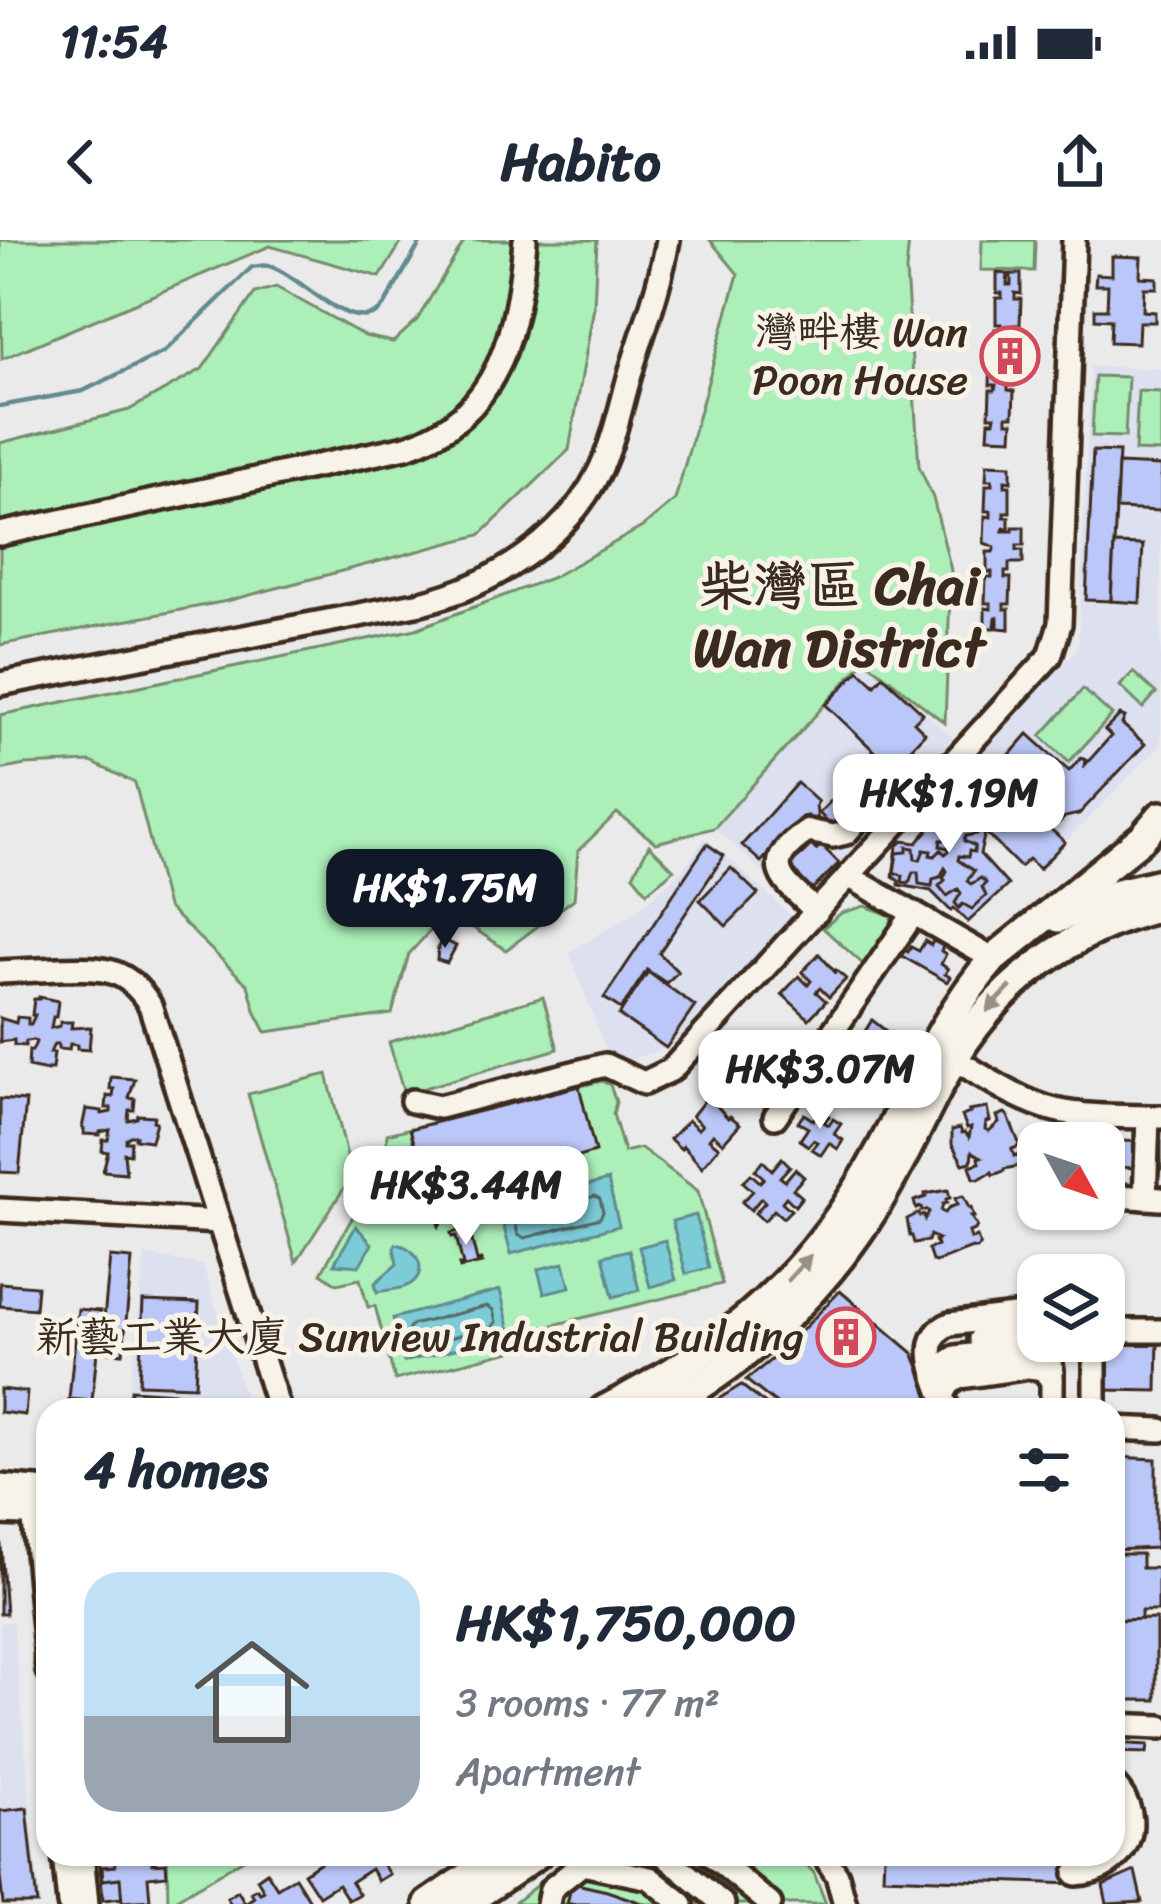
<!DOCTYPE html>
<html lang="en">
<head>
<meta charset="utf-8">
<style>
  body { margin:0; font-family:Sriracha,"LXGW WenKai TC",sans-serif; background:#f2f2f3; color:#1f2937; height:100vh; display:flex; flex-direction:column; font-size:45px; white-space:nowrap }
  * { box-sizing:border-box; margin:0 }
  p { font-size:39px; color:#747a83 }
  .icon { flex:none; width:66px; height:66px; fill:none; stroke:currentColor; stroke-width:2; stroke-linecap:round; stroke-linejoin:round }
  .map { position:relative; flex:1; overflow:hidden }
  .panel { position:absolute; left:36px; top:1158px; width:1089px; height:468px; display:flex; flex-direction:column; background:#fff; border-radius:36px; box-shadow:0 3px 9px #0004 }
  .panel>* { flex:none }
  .needle { width:78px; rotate:130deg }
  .controls { position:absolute; left:1017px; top:882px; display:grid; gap:24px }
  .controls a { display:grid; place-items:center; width:108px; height:108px; border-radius:24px; background:#fff; box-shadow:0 3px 9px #0004; font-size:60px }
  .price { position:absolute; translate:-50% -102px; padding:0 27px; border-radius:24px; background:#fff; color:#222; font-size:39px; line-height:78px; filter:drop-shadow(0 3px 6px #0008) }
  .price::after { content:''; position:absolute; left:50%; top:72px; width:36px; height:27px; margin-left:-18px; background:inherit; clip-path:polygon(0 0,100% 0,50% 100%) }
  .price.selected { background:#111827; color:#fff }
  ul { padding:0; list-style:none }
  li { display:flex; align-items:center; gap:36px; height:300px; padding:0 48px }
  li span { display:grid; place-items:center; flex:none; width:336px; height:240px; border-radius:36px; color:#555 }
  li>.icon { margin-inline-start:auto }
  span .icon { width:144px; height:144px; fill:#fffc; stroke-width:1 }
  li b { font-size:51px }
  h2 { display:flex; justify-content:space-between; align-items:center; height:144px; padding:0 48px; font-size:51px }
  .status { display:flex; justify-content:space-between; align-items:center; height:84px; padding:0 60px; background:#fff; direction:ltr }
  .status svg { height:33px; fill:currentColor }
  header { display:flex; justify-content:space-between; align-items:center; height:156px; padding:0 48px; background:#fff; font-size:54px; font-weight:800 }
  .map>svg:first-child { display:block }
  .built { fill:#dde0ef }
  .green { fill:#acefb9; stroke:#748c6c; stroke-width:3 }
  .water { fill:#7cccd8; stroke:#628b8e; stroke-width:3 }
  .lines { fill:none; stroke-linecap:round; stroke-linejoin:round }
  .shore { stroke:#556b68; stroke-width:3 }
  .stream { stroke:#628b8e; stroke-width:4.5 }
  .building { fill:#bbc7f8; stroke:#3b2a1e; stroke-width:3 }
  .minor-casing { stroke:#3b2a1e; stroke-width:30 }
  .major-casing { stroke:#3b2a1e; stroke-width:36 }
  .minor { stroke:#f7f3e8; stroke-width:21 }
  .major { stroke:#f7f3e8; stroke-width:27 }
  .oneway { fill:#998e83 }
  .labels { text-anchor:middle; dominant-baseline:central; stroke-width:10; stroke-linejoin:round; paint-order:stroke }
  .poi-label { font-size:42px; fill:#3b2a1e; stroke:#f7f3e8; text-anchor:end }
  .district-label { font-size:54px; font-weight:bold; fill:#3b2a1e; stroke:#f7f3e8 }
</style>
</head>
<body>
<div class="status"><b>11:54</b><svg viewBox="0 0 49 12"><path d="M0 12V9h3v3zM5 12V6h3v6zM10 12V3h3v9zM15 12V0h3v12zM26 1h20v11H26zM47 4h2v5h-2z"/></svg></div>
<header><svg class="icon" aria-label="back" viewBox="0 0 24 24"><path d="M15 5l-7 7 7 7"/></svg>Habito<svg class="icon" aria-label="share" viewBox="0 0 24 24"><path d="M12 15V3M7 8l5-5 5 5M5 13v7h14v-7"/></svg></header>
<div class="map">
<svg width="1161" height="1664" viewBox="0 0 1161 1664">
  <rect width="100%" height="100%" fill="#ebeaeb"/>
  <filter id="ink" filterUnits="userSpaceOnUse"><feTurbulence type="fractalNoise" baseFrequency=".00833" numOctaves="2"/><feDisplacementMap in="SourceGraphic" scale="24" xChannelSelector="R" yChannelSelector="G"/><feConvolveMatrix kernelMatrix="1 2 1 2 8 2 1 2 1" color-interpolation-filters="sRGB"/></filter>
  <g filter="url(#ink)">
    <g class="built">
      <path d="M1091,126L1161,129V505L1065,602L974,520L1078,408Z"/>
      <path d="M865,419L954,499L803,667L714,588Z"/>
      <path d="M705,597L792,676L675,806L624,821L607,814L569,712L632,674L682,631Z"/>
      <path d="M145,1015L203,1025L249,1170H127Z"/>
      <path d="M13,1381L40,1664H0V1383Z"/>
    </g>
    <g class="green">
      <path d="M0,0H403L380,37L270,6L2,119Z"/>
      <path d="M465,0H597L594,67L569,210L480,295L227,361L0,405V203L129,170L202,129L255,53L276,47L365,96L393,102L417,80Z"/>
      <path d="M710,0H909L906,31L919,226L933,258L951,330L945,483L865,420L714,588L656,603L617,573L578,611L574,659L506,710L448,671L409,714L392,774L266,792L256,773L248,745L167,667L135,543L91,522L25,525L0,530V475L416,389L553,337L644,286L675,260L738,34Z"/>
      <path d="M982,0H1035L1034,31L981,30Z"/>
      <path d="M1095,136L1128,137L1125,197L1092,196Z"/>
      <path d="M1138,151L1161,152V212L1135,211Z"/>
      <path d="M1133,432L1156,453L1143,468L1120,446Z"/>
      <path d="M1083,449L1112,475L1069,522L1041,496Z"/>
      <path d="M649,605L674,630L647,652L633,635Z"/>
      <path d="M865,666L890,675L893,684L865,726L823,688L841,673Z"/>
      <path d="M543,757L558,809L404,854L389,802Z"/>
      <path d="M327,834L352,936L296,1022L248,854Z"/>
      <path d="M601,841L610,845L616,862L613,874L624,912L641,908L698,951L722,1044L528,1091L531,1106L395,1140L375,1066L368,1067L360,1039L337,1044L321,1033L364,957L383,951C388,940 386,909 387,894Z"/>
      <path d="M167,1614H252L168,1664Z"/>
      <path d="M576,1614H796L814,1633L826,1664H513Z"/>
    </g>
    <g class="water">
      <path d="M608,940L619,986L511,1014L499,969Z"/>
      <path d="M696,975L709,1028L686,1034L672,981Z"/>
      <path d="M356,986L372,1004L359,1026L334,1024Z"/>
      <path d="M665,1000L676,1040L650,1047L639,1007Z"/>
      <path d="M396,1004C418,1007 431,1034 407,1046C399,1050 386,1050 377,1052L375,1043L397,1024L394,1008Z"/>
      <path d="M629,1010L639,1050L613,1057L603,1016Z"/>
      <path d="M564,1023L570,1047L544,1053L538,1029Z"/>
      <path d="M500,1050L511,1095L404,1122L393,1078Z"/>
    </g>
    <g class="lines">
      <g class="shore">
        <path d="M595,956L600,959L603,972L600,978L525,998L518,995L515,981L519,976Z"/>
        <path d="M487,1066L493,1070L496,1082L492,1087L418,1106L411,1103L408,1090L412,1085Z"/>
      </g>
      <path class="stream" d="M0,166L83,151L164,112L252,27C261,26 264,24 272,27C303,37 357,104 385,64L422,0"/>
    </g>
    <g class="building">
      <path d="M1112,16L1141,17L1140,37L1157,38V48H1144L1143,71L1155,72V82H1139L1138,103L1110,102L1111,80L1095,79V69H1107L1108,45H1095L1096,34L1112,35Z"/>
      <path d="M997,33L1008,34L1007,45H1011V34H1021V54L1015,53V59H1021L1020,85H1014V90H1018L1017,100H1031V113H1024V118H1030V136H1018L1019,131H1009V135H1015L1014,145H1008V150L1014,151L1013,176H1007V182H1013L1012,198L988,197L989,181H994L995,176H989L990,150H995L996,145H990L991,118L1002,115L1000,109H995V89L1001,90V84H996V58H1002V53H997Z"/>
      <path d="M1093,211L1119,212L1111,361L1086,360Z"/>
      <path d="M987,224L1011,225V241L1005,240V246H1010V272H1004V277H1009V288H1004L1003,291H1013V287H1024V305H1017V310H1023V323H1009V332H1005V338H1011L1010,364H1004V369H1009V389L998,388V377H996L995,388H985V368L991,369V363H985L986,337H992V332H987V312H993L995,307L984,303L985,276L991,277V271H985L986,245H992V240H986Z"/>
      <path d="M1118,224L1161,226V271L1116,269Z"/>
      <path d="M1114,304L1143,305L1140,363L1111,361Z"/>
      <path d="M859,430L875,445L883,436L923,473L914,482L925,493L892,528L826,465Z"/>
      <path d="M1120,475L1125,477L1122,484L1145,504L1079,574L1065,577L1060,582L999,527L1028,494L1069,531L1081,518L1086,520L1085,525L1111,496L1105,490Z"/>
      <path d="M877,515L894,532L836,590L819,573Z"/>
      <path d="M986,531L1065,602L1039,629L1029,619L1020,627L985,592L980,614L1008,645L968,682L954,668L951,671L931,651L899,645V641L893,637L897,606L903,601L917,603L935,582L937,563L963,536L973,545Z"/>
      <path d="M797,543L818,562L816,565L818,583H809L808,576L802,577L761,622L742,605Z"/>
      <path d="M957,551L976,554L977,564L983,565L981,571L969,572L968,577L980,582L977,594L965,596L964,601L975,606L974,612L969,611L968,617L959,616L958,620L974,631L967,641L971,644L981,638L986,643L982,647L986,656L972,669L963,664L959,668L955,663L961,653L958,649L947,656L939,646L945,640L943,638L947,631L945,628L940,637L933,639L932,646L919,644L918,632H913L909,643L902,642L903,636L894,632L897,613L907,612V607L914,608L915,619L920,620L924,610L931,611L930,615L935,616L941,610L945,614L949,611V608L940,606L941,600L952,599L953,593L943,589L945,576L956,575L957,570L947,565L949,559H953Z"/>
      <path d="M707,604L724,616L659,713L678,732L666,743L647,730L621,769L604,758Z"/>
      <path d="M811,605L816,610L821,605L839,623L808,654L785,631Z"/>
      <path d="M731,628L758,654L726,686L700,660Z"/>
      <path d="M442,699L456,706L447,723L437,720L438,707Z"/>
      <path d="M925,701L931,705L933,701L943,706L941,711L946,714L941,724L948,729L945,734L950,737L947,742L900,715L903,709L908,712L911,707L919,711Z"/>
      <path d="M819,714L835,732L836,730L846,739L829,757L820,748L816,752L826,761L809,779L782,754L799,736L808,745L811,741L802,732Z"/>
      <path d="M648,732L695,766L666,808L619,775Z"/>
      <path d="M39,757L58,761L56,777H53L51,788L60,786V782H72L71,788L91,787L89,810L77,809V805L70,804L69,810L58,809V804H54L50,813H54L52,829H47V831L28,827L29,810L32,811L36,802L34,800L26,801L25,806L14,805V800L0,802V778L16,783L17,777L28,778V784H31L35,775H32L34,759H39Z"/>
      <path d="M872,780L891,795L892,793L902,800L889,820L879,814L876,818L886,825L873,845L842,826L856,805L866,812L869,807L859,801Z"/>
      <path d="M728,806L740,817L749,807L757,814L749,823L753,826L761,818L770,826L761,836L772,846L764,855L755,847L744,858L736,850L745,841L735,833L727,842L718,834L729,822L720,814Z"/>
      <path d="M111,837L135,839L129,858L135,859L134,870H129L128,880L137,878L138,875L154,876L153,881L156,882L151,901L135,899L136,896H130L126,899V902H131L130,914L124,913L126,933L103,931L108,912L102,911L103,900H108L110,890L100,892V895L84,894V889L82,888L86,869L102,871V874L111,872V868H106L107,856L113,857L114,849H110Z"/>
      <path d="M579,846L595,912L578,917L580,924L479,952L465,944L439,986L429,951L442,924L422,930L410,889Z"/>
      <path d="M708,856L728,878L730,876L740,884L723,903L713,894L709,899L719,907L702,927L683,906L681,909L670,899L688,880L698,889L702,885L692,876Z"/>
      <path d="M0,859L26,861L19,933L0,932Z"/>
      <path d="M987,868L990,881L986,882L985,889L989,891L999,882L997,876L1005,873L1008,876L1019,903L1018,907L1012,909L1014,916L1019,914L1022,923L1019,926L1004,929V931L993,935L992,932L979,939L974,938L970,926L979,923L978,918L981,917L972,912L971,922L963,924L952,904V890L960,888L962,893L965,892L969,897L971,887L967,888L962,876L970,873L969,871Z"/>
      <path d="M820,870L829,876L824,882L829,885L833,879L841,884L834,894L843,900L838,909L829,903L821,915L812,909L817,902L813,900L808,906L800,900L808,888L798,882L804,874L813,880Z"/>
      <path d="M1115,901L1161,902V929L1114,927Z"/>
      <path d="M782,918L790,926L780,937L785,941L795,929L804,937L793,949L802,957L795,966L786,957L782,962L791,970L783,978L774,970L764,981L755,973L765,962L761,958L751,970L742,962L753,951L743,942L751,934L760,942L764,938L755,930L763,921L772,930Z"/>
      <path d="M948,950L950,958L946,959L947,963L943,964L941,971L945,973L950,967L957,965L955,958L963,956L969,968H971L974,977H971L977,986L975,990L969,992L971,999L977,997L980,1005L976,1009L972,1008L936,1022L932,1021L928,1009L937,1006L935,1000L938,999L930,995L928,1001L914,1003L912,996H910L907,979L919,973L920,976L924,975L925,979L929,972L927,970L922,971L921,967L916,969L914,961L926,957L925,954Z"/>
      <path d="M473,987L474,991L470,992L477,1021L481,1020L482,1023L460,1028L459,1025H463L456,996L452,997L451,993Z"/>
      <path d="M110,1017L132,1019L123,1113L101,1111L102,1103L98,1102L92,1161L69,1159L78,1069L101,1071L100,1079H104Z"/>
      <path d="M0,1043L37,1046L35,1069L0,1066Z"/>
      <path d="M840,1051L913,1113L934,1163L921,1170H784L746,1140L782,1111Z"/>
      <path d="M143,1061L199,1063L195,1146L139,1144Z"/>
      <path d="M1104,1096H1158L1157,1151L1104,1150Z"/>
      <path d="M741,1145L773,1170H701Z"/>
      <path d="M0,1149L27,1152L25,1175L0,1172Z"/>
      <path d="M131,1150L203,1155L202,1167L217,1168L218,1163L236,1164V1170H129Z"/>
      <path d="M1113,1217L1156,1219V1308L1113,1310Z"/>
      <path d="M0,1292L6,1374H0Z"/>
      <path d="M1113,1314H1142V1328H1158V1371H1141V1380H1113Z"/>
      <path d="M1156,1379V1460H1113V1380Z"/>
      <path d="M1113,1503L1148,1505L1147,1513L1113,1512Z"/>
      <path d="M27,1568L37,1664H3L0,1636V1571Z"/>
      <path d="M99,1614H153L155,1636L132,1638L133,1657L103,1660Z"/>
      <path d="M109,1614H152V1624L166,1623L167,1635L148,1637L150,1660L122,1662L120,1638L103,1640L102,1627L115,1626L114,1615Z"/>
      <path d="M320,1614H389L379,1619L389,1634L378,1641L371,1629L351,1642L359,1654L348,1660L338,1644L319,1656L304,1633L324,1620Z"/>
      <path d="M884,1614H1076L1074,1644L883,1637Z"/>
      <path d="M1135,1631L1142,1662L1107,1664L1103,1645Z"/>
      <path d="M267,1632L277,1648L295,1637L310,1661L306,1664H231L227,1658L238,1651L245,1663L254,1657L251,1652L257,1649L260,1653L264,1651L257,1639Z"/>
      <path d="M572,1643L607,1651L645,1664H567Z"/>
    </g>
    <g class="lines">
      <defs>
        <g id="minor">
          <path d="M0,294L406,207C501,177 518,87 525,0"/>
          <path d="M0,444L421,363C494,345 567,299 600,230C616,196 622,159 633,124C646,83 661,42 668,0"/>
          <path d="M850,637L993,719"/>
          <path d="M817,672C784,641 756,625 808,591L833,596L846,593L897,535"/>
          <path d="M0,732C19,731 39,730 58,729C100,728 125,725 150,765L279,1170"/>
          <path d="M944,813C979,833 1015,860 1055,870C1089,878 1126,876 1161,877"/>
          <path d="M412,861L439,867L605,825L644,843L671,830L1050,416L1060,384L1074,0"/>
          <path d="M775,877L914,673"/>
          <path d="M1077,903L1079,874"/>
          <path d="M1104,955L1161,959"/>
          <path d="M1145,958L1148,877"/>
          <path d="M0,970L219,982"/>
          <path d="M1104,1091H1161"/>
          <path d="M980,1099L1038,1092"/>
          <path d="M935,1130L956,1117L1033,1107L1044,1109L1052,1117"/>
          <path d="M943,1155L949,1144L960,1137L1030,1127L1043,1129L1052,1141"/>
          <path d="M948,1170C939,1142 914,1099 950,1084L1038,1073"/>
          <path d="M1052,1170V1129"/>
          <path d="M1095,1170V1101"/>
          <path d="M1113,1188L1161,1190"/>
          <path d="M32,1259L48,1431"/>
          <path d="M1113,1485L1161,1487"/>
          <path d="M64,1614L69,1664"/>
          <path d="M82,1614L87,1664"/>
          <path d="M663,1614L723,1664"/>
          <path d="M710,1614L770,1664"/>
          <path d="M823,1614L837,1635L845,1664"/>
          <path d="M1076,1634C1126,1631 1150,1581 1113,1544"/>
          <path d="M548,1664L551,1649L582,1624L650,1638L682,1664"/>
        </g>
        <g id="major">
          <path d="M1059,678L1118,653L1161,643"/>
          <path d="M604,1170C729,1107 814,1034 881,909C916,843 944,775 993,719L1143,597L1161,576"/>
          <path d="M657,1170C740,1129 815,1058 866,981C900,930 923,873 953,820C999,742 1074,688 1161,667"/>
          <path d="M0,1249L48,1253"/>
          <path d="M0,1270L48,1272"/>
          <path d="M429,1664L502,1614"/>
          <path d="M464,1664L537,1614"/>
        </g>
      </defs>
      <use href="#minor" class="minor-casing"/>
      <use href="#major" class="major-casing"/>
      <use href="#minor" class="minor"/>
      <use href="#major" class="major"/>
    </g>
    <defs><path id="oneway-solid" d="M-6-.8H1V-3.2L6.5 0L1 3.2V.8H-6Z" transform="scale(3)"/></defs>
    <g class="oneway">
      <use href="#oneway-solid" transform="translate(999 759) rotate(133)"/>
      <use href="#oneway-solid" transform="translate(799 1028) rotate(-48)"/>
    </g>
  </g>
  <defs>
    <symbol id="building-ring" viewBox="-11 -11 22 22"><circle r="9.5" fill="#f7f3e8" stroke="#d1495b" stroke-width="1.5"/><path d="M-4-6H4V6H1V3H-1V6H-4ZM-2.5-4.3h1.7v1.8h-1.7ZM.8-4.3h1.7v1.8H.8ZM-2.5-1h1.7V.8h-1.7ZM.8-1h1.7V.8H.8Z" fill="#d1495b"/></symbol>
  </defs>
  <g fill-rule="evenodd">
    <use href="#building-ring" x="977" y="83" width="66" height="66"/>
    <use href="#building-ring" x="813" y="1064" width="66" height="66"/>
  </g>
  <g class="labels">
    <g class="poi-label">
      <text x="968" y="92">灣畔樓 Wan<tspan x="968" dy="48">Poon House</tspan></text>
      <text x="804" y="1097">新藝工業大廈 Sunview Industrial Building</text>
    </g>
    <g class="district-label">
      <text x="839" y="346">柴灣區 Chai<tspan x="839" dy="62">Wan District</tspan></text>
    </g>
  </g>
</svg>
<div class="controls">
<a><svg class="needle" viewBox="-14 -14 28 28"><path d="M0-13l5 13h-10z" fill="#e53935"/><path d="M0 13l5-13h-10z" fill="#747a83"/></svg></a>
<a><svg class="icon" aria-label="layers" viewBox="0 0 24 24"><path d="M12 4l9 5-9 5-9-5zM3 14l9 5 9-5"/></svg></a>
</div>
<b class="price" style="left:949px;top:616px">HK$1.19M</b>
<b class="price selected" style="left:445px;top:711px">HK$1.75M</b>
<b class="price" style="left:820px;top:892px">HK$3.07M</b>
<b class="price" style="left:466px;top:1008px">HK$3.44M</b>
<section class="panel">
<h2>4 homes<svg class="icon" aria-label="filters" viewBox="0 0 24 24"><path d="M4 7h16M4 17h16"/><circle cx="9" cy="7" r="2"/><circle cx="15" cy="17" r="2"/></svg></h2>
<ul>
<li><span style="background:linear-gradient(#bfe0f5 60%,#9aa5b1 0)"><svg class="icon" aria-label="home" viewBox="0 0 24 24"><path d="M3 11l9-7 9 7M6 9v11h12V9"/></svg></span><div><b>HK$1,750,000</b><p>3 rooms · 77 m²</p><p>Apartment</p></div></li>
</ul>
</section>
</div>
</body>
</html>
